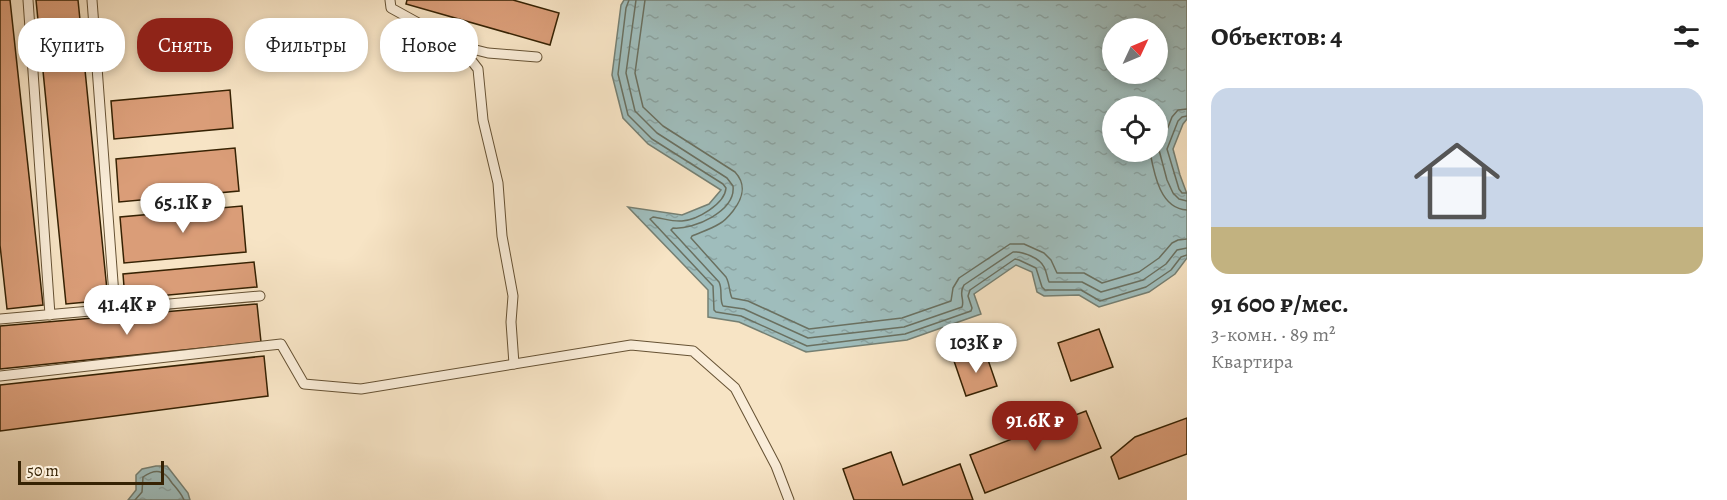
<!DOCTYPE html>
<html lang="ru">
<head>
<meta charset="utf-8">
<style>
  body { margin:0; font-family:Alegreya,serif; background:#f2f2f2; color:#222; height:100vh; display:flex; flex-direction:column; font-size:22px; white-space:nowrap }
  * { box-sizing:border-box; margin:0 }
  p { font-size:20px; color:#767676 }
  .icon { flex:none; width:33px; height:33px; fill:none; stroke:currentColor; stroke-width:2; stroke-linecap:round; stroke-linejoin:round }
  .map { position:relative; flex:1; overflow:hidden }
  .side { display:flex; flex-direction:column; background:#fff; width:540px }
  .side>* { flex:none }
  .hud { position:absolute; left:18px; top:18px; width:570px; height:54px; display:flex; gap:12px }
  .needle { width:39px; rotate:46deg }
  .buttons { position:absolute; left:1102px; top:18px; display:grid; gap:12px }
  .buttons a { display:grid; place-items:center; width:66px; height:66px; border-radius:50%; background:#fff; box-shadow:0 3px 9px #0003; font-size:30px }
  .scale { position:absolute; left:18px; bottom:15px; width:146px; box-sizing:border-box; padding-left:6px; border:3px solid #362203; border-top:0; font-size:16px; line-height:21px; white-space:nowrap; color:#362203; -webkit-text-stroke:4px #faedd9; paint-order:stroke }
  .price { position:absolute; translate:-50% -51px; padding:0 14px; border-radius:21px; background:#fff; color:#222; font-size:20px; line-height:39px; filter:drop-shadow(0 2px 3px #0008) }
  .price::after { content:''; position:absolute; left:50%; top:36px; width:18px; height:14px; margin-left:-9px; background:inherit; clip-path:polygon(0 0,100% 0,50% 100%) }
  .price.selected { background:#8f2418; color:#fff }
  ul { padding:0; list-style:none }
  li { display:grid; align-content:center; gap:12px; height:318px; padding:0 24px }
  li span { display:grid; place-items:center; height:186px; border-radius:18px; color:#555 }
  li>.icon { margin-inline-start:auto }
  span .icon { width:108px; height:108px; fill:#fffc; stroke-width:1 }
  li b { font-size:26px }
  h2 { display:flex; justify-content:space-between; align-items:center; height:72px; padding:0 24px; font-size:26px }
  .chip { padding:0 21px; border-radius:24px; background:#fff; box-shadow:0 3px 9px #0003; font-size:21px; line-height:54px }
  .chip.selected { background:#8f2418; color:#fff }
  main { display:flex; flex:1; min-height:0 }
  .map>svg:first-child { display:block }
  .water { fill:url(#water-ripples); stroke:#757f72; stroke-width:1.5; fill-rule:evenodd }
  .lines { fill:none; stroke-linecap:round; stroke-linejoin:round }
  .shore { stroke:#6a7060; stroke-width:1.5 }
  .building { fill:#da9d78; stroke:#362203; stroke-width:1.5 }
  .service-casing { stroke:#665234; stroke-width:11 }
  .service { stroke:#faedd9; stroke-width:9 }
</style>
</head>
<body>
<main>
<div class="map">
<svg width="1187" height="500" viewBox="0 0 1187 500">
  <defs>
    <pattern id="water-ripples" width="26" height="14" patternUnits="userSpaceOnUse" patternTransform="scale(1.5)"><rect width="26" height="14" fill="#9fbdbc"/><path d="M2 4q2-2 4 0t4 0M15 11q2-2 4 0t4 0" fill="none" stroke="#8aa2a0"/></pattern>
  </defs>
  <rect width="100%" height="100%" fill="#f7e4c5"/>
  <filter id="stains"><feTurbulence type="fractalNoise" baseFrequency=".00333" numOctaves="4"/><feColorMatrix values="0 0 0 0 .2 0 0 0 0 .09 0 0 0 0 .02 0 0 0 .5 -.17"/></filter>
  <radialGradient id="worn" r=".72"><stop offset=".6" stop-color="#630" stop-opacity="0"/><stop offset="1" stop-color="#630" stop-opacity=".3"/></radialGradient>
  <g class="water">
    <path d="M624,0H1187V119L1183,124L1173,149L1180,175L1187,194V258L1175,274L1149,292L1099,307L1079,295L1044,296L1037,292L1032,272L1016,265L974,294L981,314L907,340L806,352L739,322L708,317V290L628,207L682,215L709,204L721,190L648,144L623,118L612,75L621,5ZM1113,28H1158V74H1113ZM1113,106H1158V152H1113Z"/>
    <path d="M156,466H167L188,493L190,500H128L136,490V475L142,469Z"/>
  </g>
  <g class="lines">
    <g class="shore">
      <path d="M629,0L626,8L618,74L628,115L652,139L723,184L726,188C725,204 697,220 682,221C673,222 662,218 653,217L650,219L713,286L714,310L716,312L741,316L807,346L905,334L971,311L972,308L968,296L970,290L1015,259L1019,260L1036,268L1042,287L1045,290H1081L1100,301L1146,287L1171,270L1181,257L1187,255"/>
      <path d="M636,0L626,73L635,111L657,133L727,178L733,186C736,211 694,230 673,228L671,230L719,282C723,290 719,299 723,306L744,309L808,338L904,327L962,307C965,299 958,294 964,285L1013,252C1022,251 1040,258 1044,267C1047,272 1047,278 1049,282H1082L1101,292L1143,280L1166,264L1177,250L1187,248"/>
      <path d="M645,0L635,73L643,107L663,126L735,172C747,185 743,198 733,211C729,216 725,221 719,224C711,229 701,232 692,236L691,238L726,277C730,284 729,292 732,298L748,301L809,329L902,318L951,301L953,288L959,278L1010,244H1024L1044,253L1051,260L1057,273H1084L1102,283L1139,272L1159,258L1172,243L1178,240L1187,239"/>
      <path d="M1187,109L1178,110L1172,117L1159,150L1167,180L1173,193L1179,199L1187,201"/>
      <path d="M1187,116L1182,117L1178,121L1167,149L1179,189L1182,193H1187"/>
      <path d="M1150,152C1154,173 1160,209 1187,210"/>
      <path d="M135,500L142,492L143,477C156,468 164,470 172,483C177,489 181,493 184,500"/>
    </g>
  </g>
  <g class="building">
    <path d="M0,0H10L43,305L7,309L0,245Z"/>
    <path d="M36,0H78L108,300L66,304Z"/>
    <path d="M407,0H513L559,13L550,45L406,4Z"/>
    <path d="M230,90L233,128L114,139L111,101Z"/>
    <path d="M235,148L239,191L119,202L116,159Z"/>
    <path d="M242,206L246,252L124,263L120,217Z"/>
    <path d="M254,262L257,287L125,299L123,274Z"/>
    <path d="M257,304L261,342L0,369V326Z"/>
    <path d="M1099,329L1113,367L1071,381L1058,343Z"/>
    <path d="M985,351L997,386L966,396L954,361Z"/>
    <path d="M264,356L268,396L0,431V385Z"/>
    <path d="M1086,411L1101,448L985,493L970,455Z"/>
    <path d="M1187,418V454L1119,479L1111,457L1135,437Z"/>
    <path d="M891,452L903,485L960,464L973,500H854L843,469Z"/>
  </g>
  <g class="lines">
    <defs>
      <g id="service">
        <path d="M28,0L50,315"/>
        <path d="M92,0L115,309"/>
        <path d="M390,0L391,8L460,46L478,69L483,120L498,183L502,236L513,296L511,322L514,364"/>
        <path d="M460,46L488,53L537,57"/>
        <path d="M0,319L260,296"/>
        <path d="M0,376L281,344L304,384L361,389L631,345L693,351L735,388L776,466L789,500"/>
      </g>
    </defs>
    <use href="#service" class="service-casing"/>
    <use href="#service" class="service"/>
  </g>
  <rect width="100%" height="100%" filter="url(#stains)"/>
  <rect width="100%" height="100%" fill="url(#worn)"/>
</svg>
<div class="buttons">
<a><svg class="needle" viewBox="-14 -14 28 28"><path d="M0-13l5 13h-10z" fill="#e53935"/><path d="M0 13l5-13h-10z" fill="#767676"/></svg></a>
<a><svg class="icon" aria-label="locate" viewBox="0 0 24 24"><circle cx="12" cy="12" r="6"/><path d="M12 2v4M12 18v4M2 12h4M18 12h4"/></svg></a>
</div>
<div class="scale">50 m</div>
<b class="price" style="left:183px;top:234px">65.1K ₽</b>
<b class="price" style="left:127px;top:336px">41.4K ₽</b>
<b class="price" style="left:976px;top:374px">103K ₽</b>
<b class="price selected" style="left:1035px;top:452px">91.6K ₽</b>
<div class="hud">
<a class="chip">Купить</a>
<a class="chip selected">Снять</a>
<a class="chip">Фильтры</a>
<a class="chip">Новое</a>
</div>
</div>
<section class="side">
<h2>Объектов: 4<svg class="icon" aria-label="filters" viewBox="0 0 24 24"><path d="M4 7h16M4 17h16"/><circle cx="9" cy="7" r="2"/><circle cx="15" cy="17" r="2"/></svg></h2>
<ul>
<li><span style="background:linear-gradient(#c9d6e8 75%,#c2b280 0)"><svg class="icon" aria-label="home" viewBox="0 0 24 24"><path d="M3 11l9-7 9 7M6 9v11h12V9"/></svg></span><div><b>91 600 ₽/мес.</b><p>3-комн. · 89 m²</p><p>Квартира</p></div></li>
</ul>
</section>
</main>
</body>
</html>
